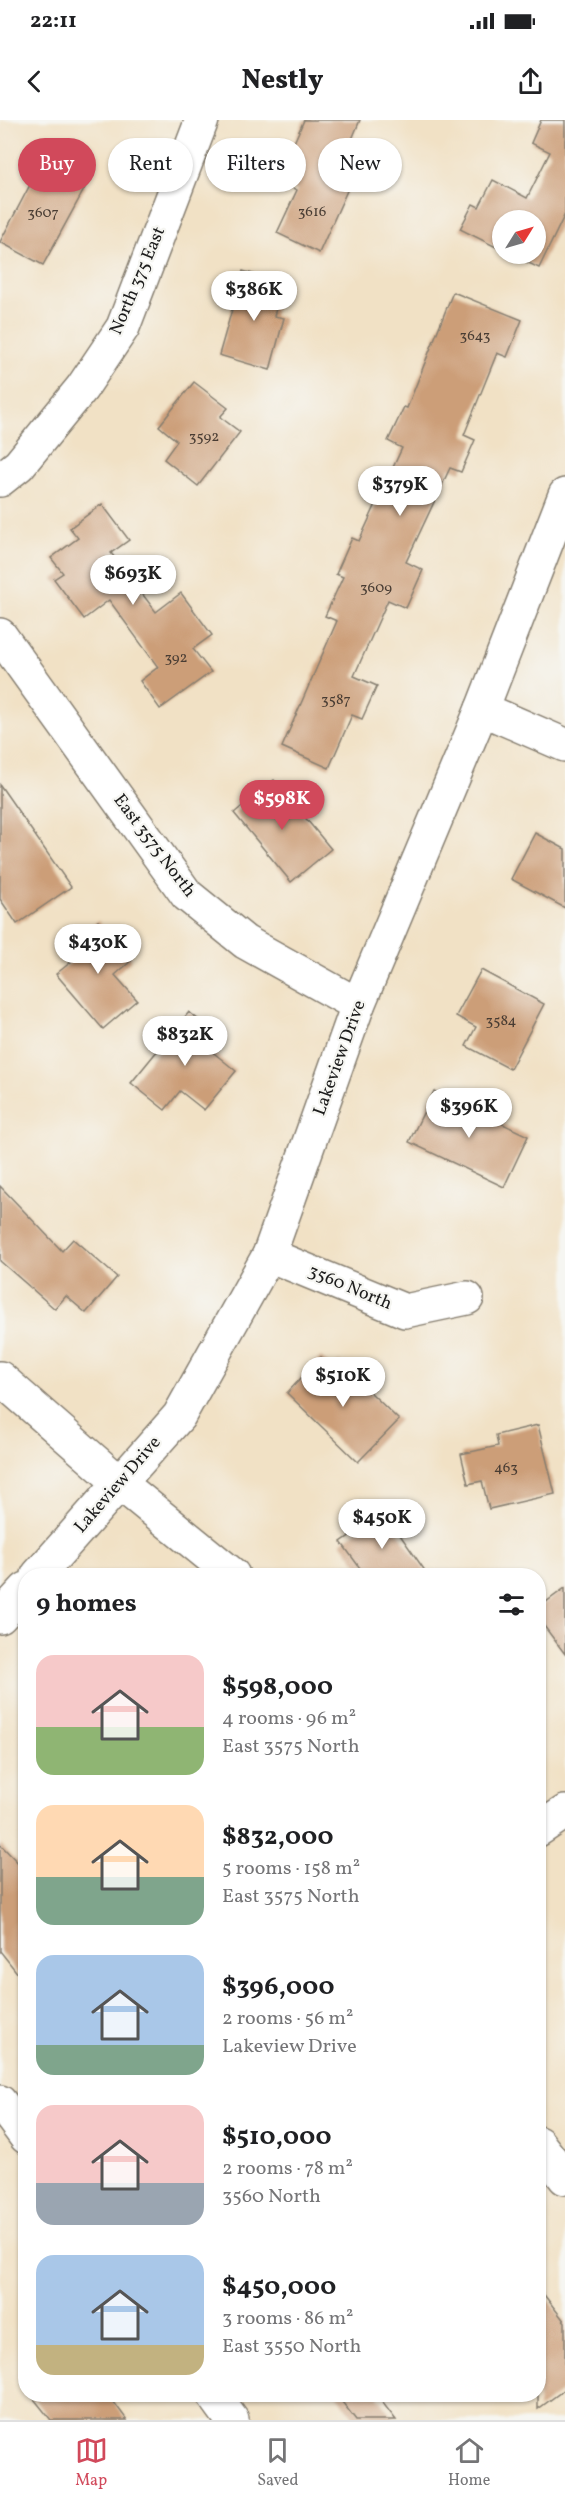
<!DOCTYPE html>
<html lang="en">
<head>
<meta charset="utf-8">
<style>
  body { margin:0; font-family:Vollkorn,serif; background:#f6f6f6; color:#202124; height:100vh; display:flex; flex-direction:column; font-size:22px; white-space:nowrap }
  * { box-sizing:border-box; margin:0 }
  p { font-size:20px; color:#757577 }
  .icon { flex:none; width:33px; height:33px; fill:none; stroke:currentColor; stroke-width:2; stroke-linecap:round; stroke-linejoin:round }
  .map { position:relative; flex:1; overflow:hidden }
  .details { position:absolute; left:18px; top:1448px; width:528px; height:834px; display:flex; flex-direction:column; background:#fff; border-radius:24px; box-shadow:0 2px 4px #0004 }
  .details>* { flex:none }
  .banner { position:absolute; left:18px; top:18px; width:530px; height:54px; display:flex; gap:12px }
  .needle { width:39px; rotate:53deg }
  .controls { position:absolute; left:492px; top:90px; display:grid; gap:12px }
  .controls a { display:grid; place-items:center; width:54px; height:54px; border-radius:50%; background:#fff; box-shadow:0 2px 4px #0004; font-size:30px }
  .price { position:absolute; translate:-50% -51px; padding:0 14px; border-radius:21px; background:#fff; color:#222; font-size:20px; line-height:39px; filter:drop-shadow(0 2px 3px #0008) }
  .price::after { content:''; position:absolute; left:50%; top:36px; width:18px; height:14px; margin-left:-9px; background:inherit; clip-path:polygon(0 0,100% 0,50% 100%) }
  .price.on { background:#d1495b; color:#fff }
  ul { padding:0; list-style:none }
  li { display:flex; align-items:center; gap:18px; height:150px; padding:0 18px }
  li span { display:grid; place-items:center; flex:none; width:168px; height:120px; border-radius:18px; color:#555 }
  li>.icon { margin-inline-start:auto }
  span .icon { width:72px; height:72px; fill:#fffc; stroke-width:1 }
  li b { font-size:26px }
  h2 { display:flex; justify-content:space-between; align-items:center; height:72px; padding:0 18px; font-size:26px }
  .tag { padding:0 21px; border-radius:27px; background:#fff; box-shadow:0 2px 4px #0004; font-size:21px; line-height:54px }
  .tag.on { background:#d1495b; color:#fff }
  .status { display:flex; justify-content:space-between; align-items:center; height:42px; padding:0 30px; background:#fff; direction:ltr }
  .status svg { height:16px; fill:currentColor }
  header { display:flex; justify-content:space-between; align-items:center; height:78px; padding:0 18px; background:#fff; font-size:27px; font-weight:800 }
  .menu { display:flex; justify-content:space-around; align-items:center; height:84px; border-top:2px solid #e0e0e0; background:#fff; font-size:16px; color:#757577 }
  .menu a { display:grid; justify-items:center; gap:3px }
  .menu .on { color:#d1495b }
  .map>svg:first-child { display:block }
  .building { fill:#cc9e78 }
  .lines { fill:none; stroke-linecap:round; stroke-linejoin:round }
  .minor-casing { stroke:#867e70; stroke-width:36 }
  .minor { stroke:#fff; stroke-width:33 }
  .labels { text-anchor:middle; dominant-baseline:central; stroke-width:4.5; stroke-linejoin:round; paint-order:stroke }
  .number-label { font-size:15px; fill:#483c33 }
  .street-label { font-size:18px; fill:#1c1c1c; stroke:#f6f6f2 }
</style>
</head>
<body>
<div class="status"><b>22:11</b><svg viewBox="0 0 49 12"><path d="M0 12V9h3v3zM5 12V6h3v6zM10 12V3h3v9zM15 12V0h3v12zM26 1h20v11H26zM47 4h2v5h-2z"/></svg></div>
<header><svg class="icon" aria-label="back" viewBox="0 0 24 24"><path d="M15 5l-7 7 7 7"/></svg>Nestly<svg class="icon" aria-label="share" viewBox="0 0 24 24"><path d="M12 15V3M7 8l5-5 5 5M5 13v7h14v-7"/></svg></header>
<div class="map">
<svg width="565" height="2300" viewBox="0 0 565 2300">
  <rect width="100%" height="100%" fill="#f6f6f2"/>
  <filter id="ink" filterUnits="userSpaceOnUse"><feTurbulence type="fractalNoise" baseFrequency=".0167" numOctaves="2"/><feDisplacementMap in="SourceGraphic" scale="12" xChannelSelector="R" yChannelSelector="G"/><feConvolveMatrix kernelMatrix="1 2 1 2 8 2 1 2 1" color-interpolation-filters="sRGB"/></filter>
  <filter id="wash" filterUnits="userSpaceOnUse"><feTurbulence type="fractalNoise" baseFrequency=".008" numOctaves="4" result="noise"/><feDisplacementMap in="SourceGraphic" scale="24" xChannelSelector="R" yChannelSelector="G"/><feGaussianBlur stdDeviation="1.35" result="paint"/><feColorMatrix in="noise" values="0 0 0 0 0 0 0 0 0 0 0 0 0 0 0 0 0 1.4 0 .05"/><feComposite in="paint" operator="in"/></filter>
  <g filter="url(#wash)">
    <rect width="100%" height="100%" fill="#f1e1c5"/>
    <g id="blocks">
      <g class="building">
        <path d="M304,0H360L340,48L354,55L319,133L277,113L297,70L277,61Z"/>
        <path d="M541,0H565V94L539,148L510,134H536V100H502V130L460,109L473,84L479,87L493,60L527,78L550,32L531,23Z"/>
        <path d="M42,42L86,66L43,145L0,122Z"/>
        <path d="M243,151L283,163L274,196L284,198L270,250L219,235Z"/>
        <path d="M453,172L522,200L507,237L497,233L464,315L475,320L461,352L450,348L406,442L423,450L406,488L388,480L354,556L377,566L362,599L352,595L329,648L282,627L337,501L325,496L343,457L336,454L352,418L359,421L402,328L388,321L404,287L407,288Z"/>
        <path d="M194,262L228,288L220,297L240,312L198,366L164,339L177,321L159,306Z"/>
        <path d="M102,384L129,420L111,433L156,492L181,473L212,515L193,529L211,552L160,589L140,561L158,547L109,480L84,499L54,459L63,453L51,438L78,418L70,408Z"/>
        <path d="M274,660L331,729L291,762L234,693Z"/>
        <path d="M0,665L71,767L17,804L0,779Z"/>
        <path d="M535,713L565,729V788L511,759Z"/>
        <path d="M98,801L132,840L115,855L137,880L103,909L56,854L71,842L62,832Z"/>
        <path d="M481,850L544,884L510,949L466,926L476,907L456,896Z"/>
        <path d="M189,892L214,912L204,925L236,951L204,990L180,971L165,990L131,963Z"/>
        <path d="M434,971L528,1016L504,1067L409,1022Z"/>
        <path d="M0,1066L62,1131L73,1119L117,1157L86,1193L66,1176L55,1189L0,1141Z"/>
        <path d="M321,1237L333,1249L339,1242L399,1300L358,1342L287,1273Z"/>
        <path d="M538,1305L555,1374L489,1389L482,1361L468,1364L461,1334L498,1326L496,1315Z"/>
        <path d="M384,1392L428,1455H365L341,1422Z"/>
        <path d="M565,1468V1534L538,1498V1488Z"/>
        <path d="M0,1724L26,1751V1864L0,1831Z"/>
        <path d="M538,2167L565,2202V2269L538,2289Z"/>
        <path d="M30,2274H108L127,2300H51Z"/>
        <path d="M336,2274H376L396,2300H356Z"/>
      </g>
    </g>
  </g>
  <g filter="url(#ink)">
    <use href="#blocks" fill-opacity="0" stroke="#867e70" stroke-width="1.5"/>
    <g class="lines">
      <defs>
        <g id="minor">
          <path d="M0,360L19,345L82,268L123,207L202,0"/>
          <path d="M0,515L187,775L245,822L358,885"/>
          <path d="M482,589L565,625"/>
          <path d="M269,1135L405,1191L467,1178"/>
          <path d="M0,1258L121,1364L233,1455"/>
          <path d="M38,1455L179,1296L269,1135L358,885L482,589L565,375"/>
          <path d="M0,1497L26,1469"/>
          <path d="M538,1710L565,1692"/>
          <path d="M0,1982L26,2017"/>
          <path d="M538,2023L565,2058"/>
          <path d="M213,2274L232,2300"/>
        </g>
      </defs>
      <use href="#minor" class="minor-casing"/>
      <use href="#minor" class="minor"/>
    </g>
  </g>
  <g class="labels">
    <g class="number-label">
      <text x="312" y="92">3616</text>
      <text x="43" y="93">3607</text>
      <text x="475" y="216">3643</text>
      <text x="204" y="317">3592</text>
      <text x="376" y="468">3609</text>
      <text x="176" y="538">392</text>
      <text x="336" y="580">3587</text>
      <text x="501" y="901">3584</text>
      <text x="506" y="1348">463</text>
    </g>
    <g class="street-label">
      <text transform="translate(138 161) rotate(-67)">North 375 East</text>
      <text transform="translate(154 726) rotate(53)">East 3575 North</text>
      <text transform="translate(340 938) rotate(-70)">Lakeview Drive</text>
      <text transform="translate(350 1168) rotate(23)">3560 North</text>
      <text transform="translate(118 1365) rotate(-49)">Lakeview Drive</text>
    </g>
  </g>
</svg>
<div class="controls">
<a><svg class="needle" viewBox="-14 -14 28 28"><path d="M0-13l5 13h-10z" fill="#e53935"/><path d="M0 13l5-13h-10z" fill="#757577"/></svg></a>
</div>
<b class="price" style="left:254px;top:202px">$386K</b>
<b class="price" style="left:400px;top:397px">$379K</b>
<b class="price" style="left:133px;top:486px">$693K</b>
<b class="price on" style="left:282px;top:711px">$598K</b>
<b class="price" style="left:98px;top:855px">$430K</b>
<b class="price" style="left:185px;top:947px">$832K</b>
<b class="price" style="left:469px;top:1019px">$396K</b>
<b class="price" style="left:343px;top:1288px">$510K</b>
<b class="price" style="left:382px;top:1430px">$450K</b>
<div class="banner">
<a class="tag on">Buy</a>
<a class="tag">Rent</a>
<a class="tag">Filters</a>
<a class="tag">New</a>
</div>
<section class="details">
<h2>9 homes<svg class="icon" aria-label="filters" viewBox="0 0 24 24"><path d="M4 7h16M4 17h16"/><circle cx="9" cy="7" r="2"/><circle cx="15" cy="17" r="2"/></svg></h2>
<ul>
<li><span style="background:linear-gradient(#f6c9c9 60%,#8fb573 0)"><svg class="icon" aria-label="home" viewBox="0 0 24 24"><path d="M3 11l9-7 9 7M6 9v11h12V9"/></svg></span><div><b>$598,000</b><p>4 rooms · 96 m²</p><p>East 3575 North</p></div></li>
<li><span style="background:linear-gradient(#ffd9b3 60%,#7fa58c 0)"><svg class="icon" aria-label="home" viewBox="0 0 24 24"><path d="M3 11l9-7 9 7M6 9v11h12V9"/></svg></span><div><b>$832,000</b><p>5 rooms · 158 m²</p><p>East 3575 North</p></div></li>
<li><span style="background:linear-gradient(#a9c7e8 75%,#7fa58c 0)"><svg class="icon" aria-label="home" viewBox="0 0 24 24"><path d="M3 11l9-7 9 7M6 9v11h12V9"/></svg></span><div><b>$396,000</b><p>2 rooms · 56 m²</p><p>Lakeview Drive</p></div></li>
<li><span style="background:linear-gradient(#f6c9c9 65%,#9aa5b1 0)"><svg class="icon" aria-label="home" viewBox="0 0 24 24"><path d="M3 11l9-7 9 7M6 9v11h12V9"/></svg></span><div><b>$510,000</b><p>2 rooms · 78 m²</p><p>3560 North</p></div></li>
<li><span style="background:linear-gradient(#a9c7e8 75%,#c2b280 0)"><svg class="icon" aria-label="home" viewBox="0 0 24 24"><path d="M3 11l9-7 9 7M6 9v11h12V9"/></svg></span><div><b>$450,000</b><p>3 rooms · 86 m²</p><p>East 3550 North</p></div></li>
</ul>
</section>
</div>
<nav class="menu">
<a class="on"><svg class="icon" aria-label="map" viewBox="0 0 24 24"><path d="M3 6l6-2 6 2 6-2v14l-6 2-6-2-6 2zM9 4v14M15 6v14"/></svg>Map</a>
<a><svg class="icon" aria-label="saved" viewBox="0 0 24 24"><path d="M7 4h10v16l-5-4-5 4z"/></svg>Saved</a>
<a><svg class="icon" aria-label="home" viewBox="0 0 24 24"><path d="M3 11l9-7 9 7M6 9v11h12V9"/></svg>Home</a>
</nav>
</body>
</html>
